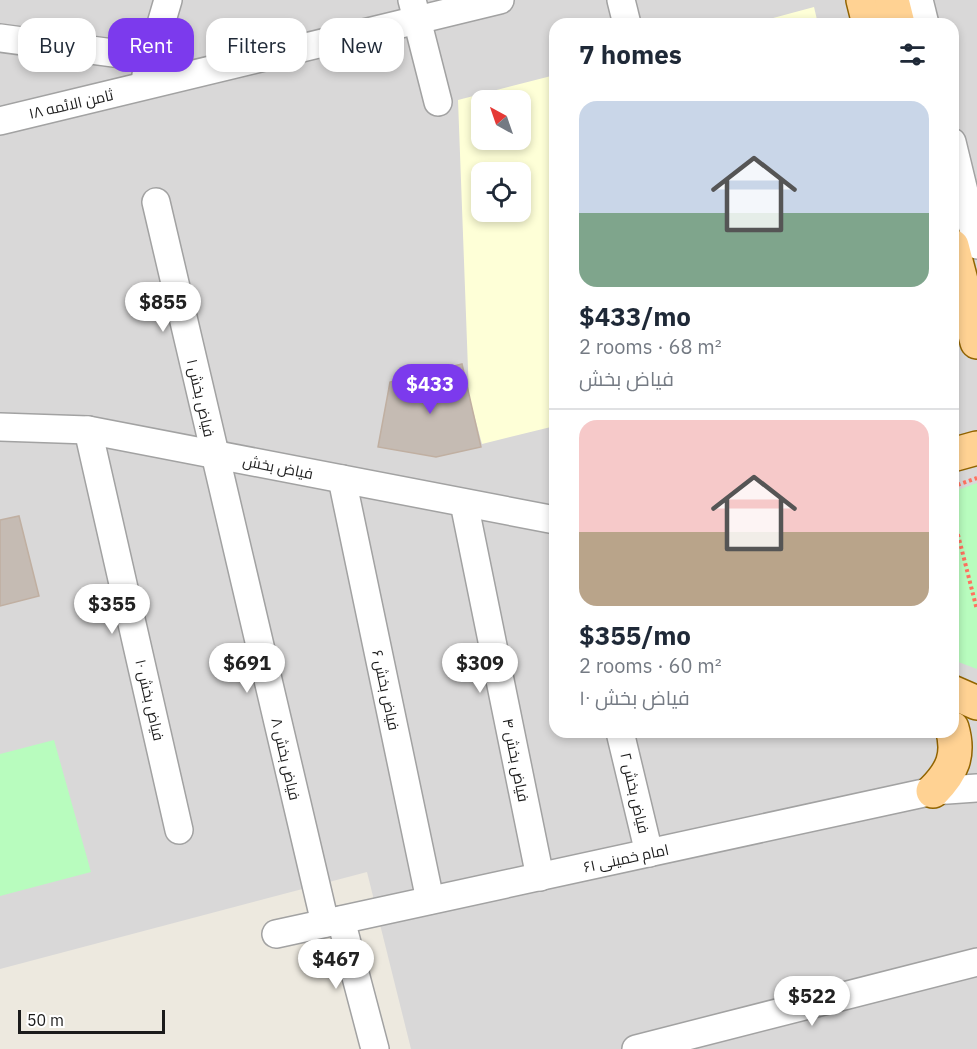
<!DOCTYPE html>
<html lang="en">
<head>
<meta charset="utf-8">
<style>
  body { margin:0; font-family:"IBM Plex Sans",Cairo,sans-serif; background:#f6f6f7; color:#1f2937; height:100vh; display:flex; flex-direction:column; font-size:22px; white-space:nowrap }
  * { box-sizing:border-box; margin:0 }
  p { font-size:20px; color:#747a83 }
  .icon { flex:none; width:33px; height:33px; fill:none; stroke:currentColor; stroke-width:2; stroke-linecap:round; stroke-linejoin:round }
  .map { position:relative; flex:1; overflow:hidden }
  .sheet { position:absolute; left:549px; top:18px; width:410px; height:720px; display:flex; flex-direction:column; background:#fff; border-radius:18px; box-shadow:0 3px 9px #0003 }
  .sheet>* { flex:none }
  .hud { position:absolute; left:18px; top:18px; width:441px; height:54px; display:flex; gap:12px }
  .needle { width:39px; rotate:320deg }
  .fabs { position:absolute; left:471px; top:90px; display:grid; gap:12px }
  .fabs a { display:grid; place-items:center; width:60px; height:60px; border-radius:12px; background:#fff; box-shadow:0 3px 9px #0003; font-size:30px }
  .scale { position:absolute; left:18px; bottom:15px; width:147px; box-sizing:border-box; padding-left:6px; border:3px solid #1b1b1b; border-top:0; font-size:16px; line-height:21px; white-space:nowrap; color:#1b1b1b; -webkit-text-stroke:4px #fff; paint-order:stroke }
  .price { position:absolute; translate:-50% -51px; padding:0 14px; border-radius:21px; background:#fff; color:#222; font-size:20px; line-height:39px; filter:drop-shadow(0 2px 3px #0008) }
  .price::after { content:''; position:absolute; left:50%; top:36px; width:18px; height:14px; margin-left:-9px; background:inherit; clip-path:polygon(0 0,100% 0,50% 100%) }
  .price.active { background:#7c3aed; color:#fff }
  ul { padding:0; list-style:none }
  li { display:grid; align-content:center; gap:12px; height:318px; padding:0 30px }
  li+li { border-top:2px solid #e0e1e3 }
  li span { display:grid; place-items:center; height:186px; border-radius:18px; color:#555 }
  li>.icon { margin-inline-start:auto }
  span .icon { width:108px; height:108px; fill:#fffc; stroke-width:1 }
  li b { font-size:26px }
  h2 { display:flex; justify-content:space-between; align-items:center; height:72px; padding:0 30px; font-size:26px }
  .pill { padding:0 21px; border-radius:18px; background:#fff; box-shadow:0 3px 9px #0003; font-size:21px; line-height:54px }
  .pill.active { background:#7c3aed; color:#fff }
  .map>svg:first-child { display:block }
  .residential { fill:#d9d8d8; fill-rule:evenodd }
  .education { fill:#feffd7; fill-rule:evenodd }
  .park { fill:#b8fcbe }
  .building { fill:#c5bbb3; stroke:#c0afa1; stroke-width:1.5 }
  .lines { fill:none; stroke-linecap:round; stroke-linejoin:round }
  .minor-casing { stroke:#a2a2a2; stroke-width:30 }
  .major-casing { stroke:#926400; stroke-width:36 }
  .path { stroke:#ff725f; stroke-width:4; stroke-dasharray:3 3; stroke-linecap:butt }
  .minor { stroke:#fff; stroke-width:27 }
  .major { stroke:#ffd293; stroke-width:33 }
  .labels { text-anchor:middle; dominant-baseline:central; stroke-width:4.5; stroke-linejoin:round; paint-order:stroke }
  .street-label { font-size:15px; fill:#1b1b1b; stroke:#fff }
</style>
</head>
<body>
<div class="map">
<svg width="977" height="1049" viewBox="0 0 977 1049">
  <rect width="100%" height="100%" fill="#ede9df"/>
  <path class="residential" d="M0,0H977V1049H411L367,872L0,969ZM555,24H952V732H555ZM482,100H520V140H482ZM482,172H520V212H482Z"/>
  <g class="education">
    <path d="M814,7L818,24H751Z"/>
    <path d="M555,75V426L482,444L469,396L458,100ZM482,100H520V140H482ZM482,172H520V212H482Z"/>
  </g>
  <g class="park">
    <path d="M977,483V669L953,660L952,492Z"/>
    <path d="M54,740L91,872L0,896V754Z"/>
  </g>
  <g class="building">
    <path d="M462,364L481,447L436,457L378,447L390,382Z"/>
    <path d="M19,516L39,596L0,606V520Z"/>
  </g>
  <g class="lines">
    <defs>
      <g id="minor">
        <path d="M412,0L438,102"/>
        <path d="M621,0L627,24"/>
        <path d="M919,0L925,24"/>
        <path d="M0,38L151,58"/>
        <path d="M146,75L168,0"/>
        <path d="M0,121L500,0"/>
        <path d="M952,142L977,245"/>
        <path d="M156,202L325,923"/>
        <path d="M0,427L88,430L555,520"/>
        <path d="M88,430L179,830"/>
        <path d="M342,479L430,900"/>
        <path d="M464,503L540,877"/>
        <path d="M620,732L649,853"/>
        <path d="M341,920L375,1049"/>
        <path d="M276,934L933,791L977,788"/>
        <path d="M636,1049L977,962"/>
      </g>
      <g id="major">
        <path d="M863,0L869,24"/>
        <path d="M892,0L898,24"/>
        <path d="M952,246L977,342"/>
        <path d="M952,455L977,448"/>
        <path d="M952,692L977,703"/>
        <path d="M933,791C952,772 960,755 952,728"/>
      </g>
    </defs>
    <use href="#minor" class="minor-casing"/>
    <use href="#major" class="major-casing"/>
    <g class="path">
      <path d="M952,487L977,478"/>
      <path d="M952,511L977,610"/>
    </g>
    <use href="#minor" class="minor"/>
    <use href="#major" class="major"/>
  </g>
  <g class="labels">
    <g class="street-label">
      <text transform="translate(71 104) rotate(-13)">ثامن الائمه ۱۸</text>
      <text transform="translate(201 398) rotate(77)">فیاض بخش ۱</text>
      <text transform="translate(278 467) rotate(11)">فیاض بخش</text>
      <text transform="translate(386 690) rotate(78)">فیاض بخش ۶</text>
      <text transform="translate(150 700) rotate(77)">فیاض بخش ۱۰</text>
      <text transform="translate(286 759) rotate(77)">فیاض بخش ۸</text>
      <text transform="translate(516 760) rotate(79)">فیاض بخش ۴</text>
      <text transform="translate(635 793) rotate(77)">فیاض بخش ۲</text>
      <text transform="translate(626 858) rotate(-12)">امام خمینی ۶۱</text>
    </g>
  </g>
</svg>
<div class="fabs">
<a><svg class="needle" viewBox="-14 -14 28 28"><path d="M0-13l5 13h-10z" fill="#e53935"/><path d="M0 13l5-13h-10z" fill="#747a83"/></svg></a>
<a><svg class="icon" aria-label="locate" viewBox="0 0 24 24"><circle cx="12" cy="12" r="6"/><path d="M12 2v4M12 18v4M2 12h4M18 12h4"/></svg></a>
</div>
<div class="scale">50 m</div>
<b class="price" style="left:163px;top:333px">$855</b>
<b class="price active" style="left:430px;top:415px">$433</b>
<b class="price" style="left:112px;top:635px">$355</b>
<b class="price" style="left:247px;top:694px">$691</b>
<b class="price" style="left:480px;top:694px">$309</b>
<b class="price" style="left:336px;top:990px">$467</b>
<b class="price" style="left:812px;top:1027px">$522</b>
<div class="hud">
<a class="pill">Buy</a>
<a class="pill active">Rent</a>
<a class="pill">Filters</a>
<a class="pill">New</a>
</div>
<section class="sheet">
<h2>7 homes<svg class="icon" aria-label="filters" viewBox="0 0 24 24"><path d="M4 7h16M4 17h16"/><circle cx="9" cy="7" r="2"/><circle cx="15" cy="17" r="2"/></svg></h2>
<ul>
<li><span style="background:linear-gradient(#c9d6e8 60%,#7fa58c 0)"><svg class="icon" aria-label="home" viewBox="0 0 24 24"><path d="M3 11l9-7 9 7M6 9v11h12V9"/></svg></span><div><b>$433/mo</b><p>2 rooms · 68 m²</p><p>فیاض بخش</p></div></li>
<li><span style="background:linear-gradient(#f6c9c9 60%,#b9a48a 0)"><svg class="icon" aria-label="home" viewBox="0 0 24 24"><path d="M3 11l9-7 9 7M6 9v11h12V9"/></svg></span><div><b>$355/mo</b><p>2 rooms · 60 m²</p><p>فیاض بخش ۱۰</p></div></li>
</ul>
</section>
</div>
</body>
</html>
